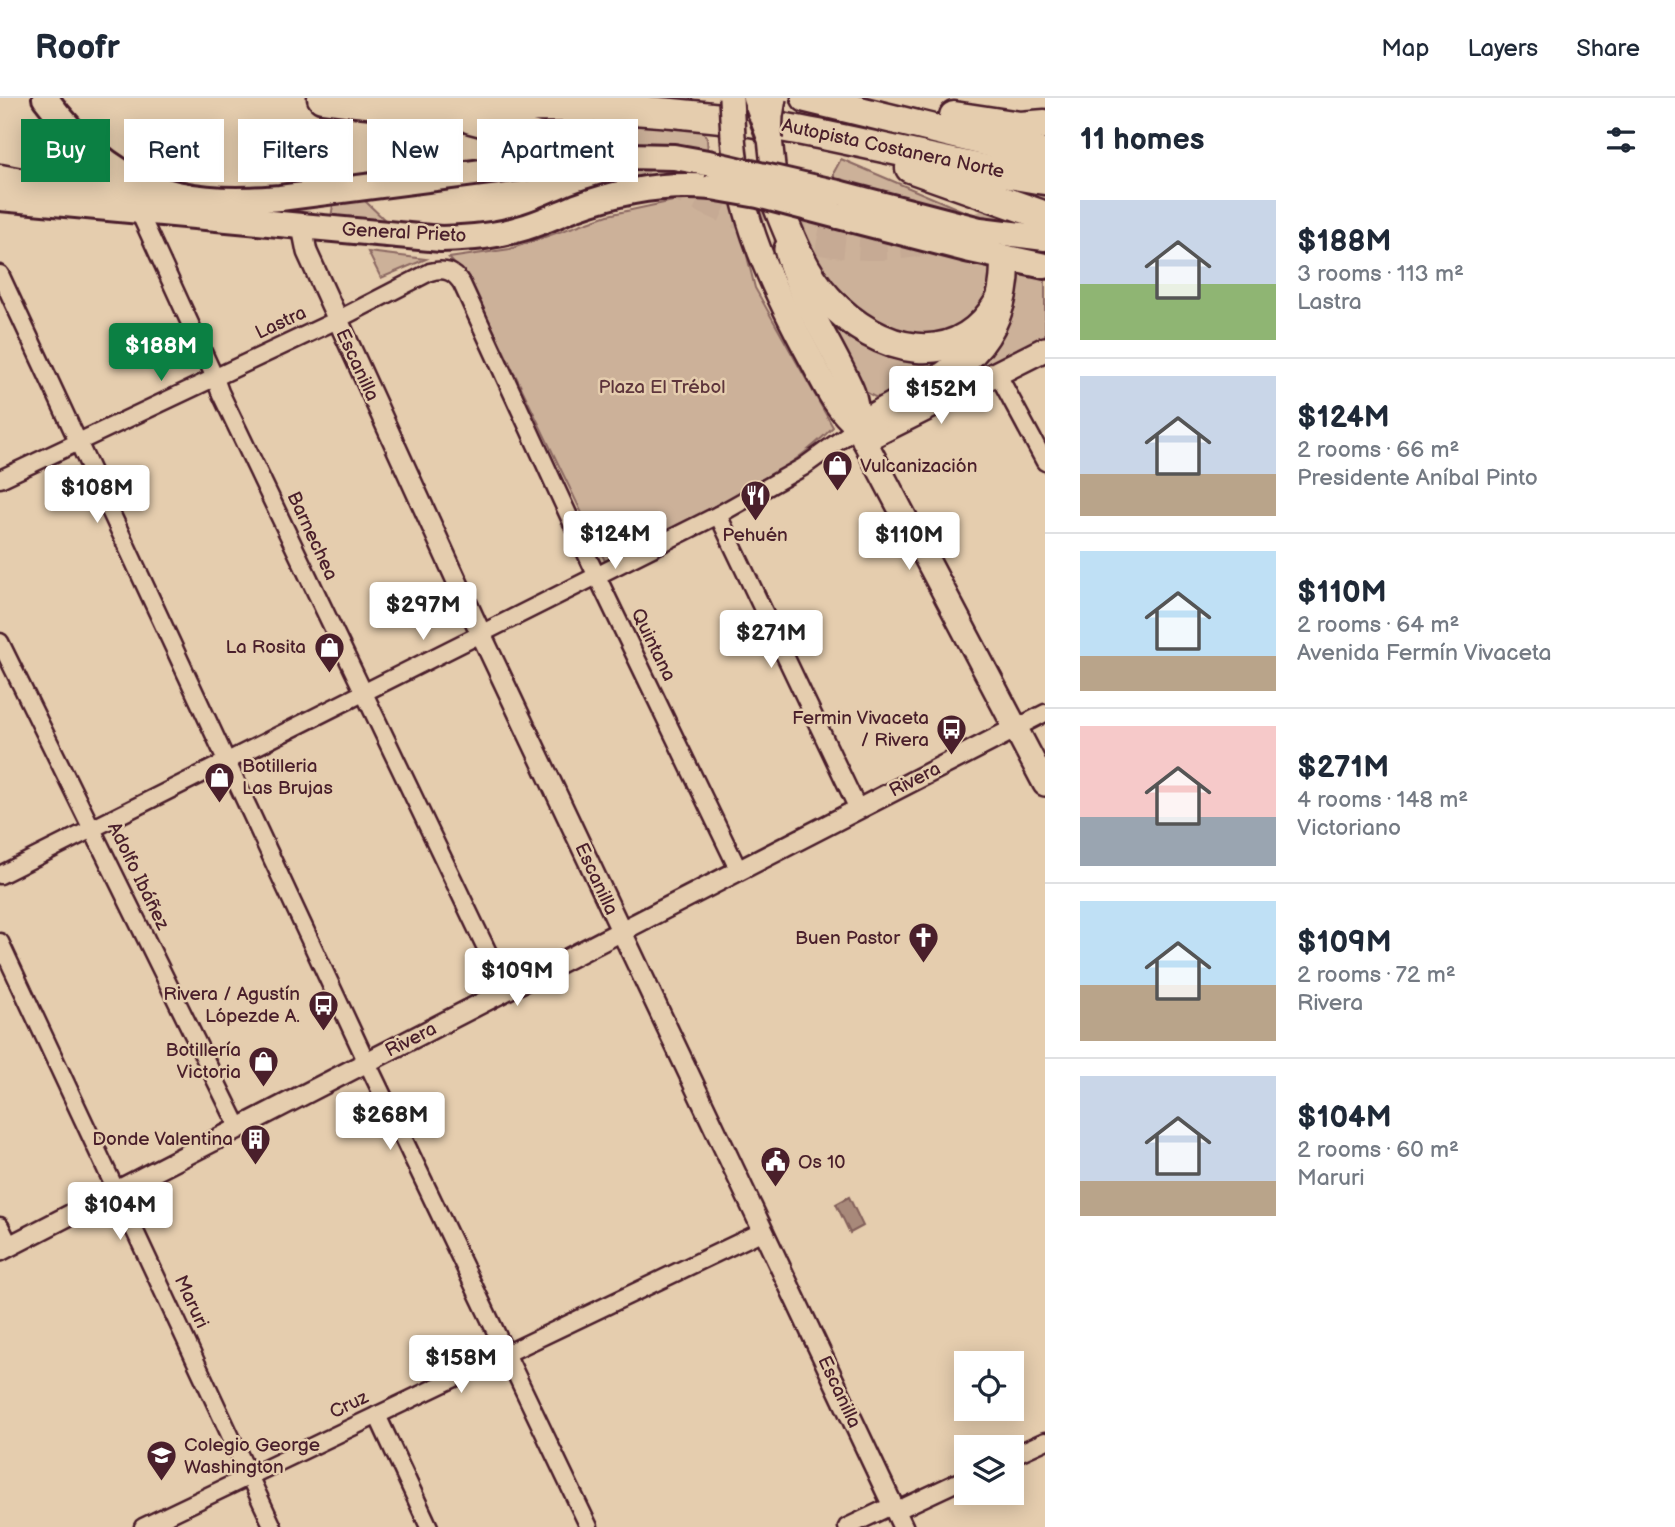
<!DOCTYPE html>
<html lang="en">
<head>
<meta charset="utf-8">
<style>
  body { margin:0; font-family:"Balsamiq Sans",sans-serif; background:#f6f6f7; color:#1f2937; height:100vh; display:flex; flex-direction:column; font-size:26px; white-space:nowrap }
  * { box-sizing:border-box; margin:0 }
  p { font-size:23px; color:#747a83 }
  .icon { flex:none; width:38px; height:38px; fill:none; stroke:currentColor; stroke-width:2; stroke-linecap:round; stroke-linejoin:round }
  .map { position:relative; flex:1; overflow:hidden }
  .panel { display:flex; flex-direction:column; background:#fff; width:630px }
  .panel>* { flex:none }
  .banner { position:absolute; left:21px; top:21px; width:665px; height:63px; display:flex; gap:14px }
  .fabs { position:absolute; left:954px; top:1253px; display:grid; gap:14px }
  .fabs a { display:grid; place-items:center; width:70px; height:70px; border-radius:0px; background:#fff; box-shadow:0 4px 18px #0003; font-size:35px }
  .price { position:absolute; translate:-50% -60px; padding:0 16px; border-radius:7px; background:#fff; color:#222; font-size:23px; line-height:46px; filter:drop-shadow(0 2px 4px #0008) }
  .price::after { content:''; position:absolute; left:50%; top:42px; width:21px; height:16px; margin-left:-10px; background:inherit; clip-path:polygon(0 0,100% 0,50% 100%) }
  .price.active { background:#0b8043; color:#fff }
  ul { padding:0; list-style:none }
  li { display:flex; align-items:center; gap:21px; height:175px; padding:0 35px }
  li+li { border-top:2px solid #e0e1e3 }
  li span { display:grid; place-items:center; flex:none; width:196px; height:140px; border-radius:0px; color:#555 }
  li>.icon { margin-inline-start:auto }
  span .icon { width:84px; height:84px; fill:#fffc; stroke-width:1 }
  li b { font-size:30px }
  h2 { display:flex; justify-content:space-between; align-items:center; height:84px; padding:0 35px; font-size:30px }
  .tag { padding:0 24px; border-radius:0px; background:#fff; box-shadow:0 4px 18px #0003; font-size:24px; line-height:63px }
  .tag.active { background:#0b8043; color:#fff }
  header { display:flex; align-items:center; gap:42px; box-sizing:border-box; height:98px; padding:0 35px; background:#fff; border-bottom:2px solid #e0e1e3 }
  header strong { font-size:33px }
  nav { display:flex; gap:38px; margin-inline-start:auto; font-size:24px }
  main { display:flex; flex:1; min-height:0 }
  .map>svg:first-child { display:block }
  .green { fill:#ccb199; stroke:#8b6862; stroke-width:2 }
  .water { fill:#a8897a; stroke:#825f5a; stroke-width:2 }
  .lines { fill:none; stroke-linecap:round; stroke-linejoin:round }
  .motorway-tunnel { stroke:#c6aa94; stroke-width:28; stroke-dasharray:28 14; stroke-linecap:butt }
  .minor-casing { stroke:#4a1f2b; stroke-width:21 }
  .tertiary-casing { stroke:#4a1f2b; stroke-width:24 }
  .secondary-casing { stroke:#4a1f2b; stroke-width:28 }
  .primary-casing { stroke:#4a1f2b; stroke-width:30 }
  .motorway-casing { stroke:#4a1f2b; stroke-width:33 }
  .minor { stroke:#e5cdae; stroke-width:16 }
  .tertiary { stroke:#e5cdae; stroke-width:19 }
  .secondary { stroke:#e5cdae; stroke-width:23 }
  .primary { stroke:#e5cdae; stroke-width:24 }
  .motorway { stroke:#e5cdae; stroke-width:28 }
  .secondary-bridge-casing { stroke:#4a1f2b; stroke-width:28; stroke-linecap:butt }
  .primary-bridge-casing { stroke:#4a1f2b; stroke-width:30; stroke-linecap:butt }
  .secondary-bridge { stroke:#e5cdae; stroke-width:23 }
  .primary-bridge { stroke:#e5cdae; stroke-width:24 }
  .labels { text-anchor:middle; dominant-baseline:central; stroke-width:5; stroke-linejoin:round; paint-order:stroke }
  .street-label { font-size:19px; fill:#4a1f2b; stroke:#e5cdae }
  .park-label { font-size:19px; fill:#5e353c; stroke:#e5cdae }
  .poi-label { font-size:19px; fill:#4a1f2b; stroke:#e5cdae; text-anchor:end }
</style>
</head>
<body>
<header>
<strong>Roofr</strong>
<nav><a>Map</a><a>Layers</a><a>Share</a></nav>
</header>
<main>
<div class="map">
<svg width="1045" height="1429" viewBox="0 0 1045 1429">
  <rect width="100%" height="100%" fill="#e5cdae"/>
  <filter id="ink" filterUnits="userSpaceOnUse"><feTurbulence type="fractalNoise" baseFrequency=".0143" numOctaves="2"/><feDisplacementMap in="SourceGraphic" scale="14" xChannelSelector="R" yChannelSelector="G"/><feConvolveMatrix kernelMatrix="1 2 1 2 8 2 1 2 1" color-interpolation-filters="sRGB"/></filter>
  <g filter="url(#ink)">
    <g class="green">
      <path d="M613,26L676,28L702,32L707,40L708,55L506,63L508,50C537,61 542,57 566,41L567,27Z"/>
      <path d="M841,61L975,118L1015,128L834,84V74Z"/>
      <path d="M687,100L733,102L755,190L833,329C777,388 678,427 605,463L469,181L449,160L510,151L608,117Z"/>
      <path d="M363,101L387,124L397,127L331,120L333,107L335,105Z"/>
      <path d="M798,117L1001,164L994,206L930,246L845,209L805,144Z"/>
      <path d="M368,154L426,161L381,180Z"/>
      <path d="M1019,169L1045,174V244L880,326C946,286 1023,260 1019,169Z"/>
      <path d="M812,198L956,260L889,298L875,299L866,294Z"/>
    </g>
    <path class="water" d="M849,1099L863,1128L850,1135L836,1106Z"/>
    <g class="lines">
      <path class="motorway-tunnel" d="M542,40C571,48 599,57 627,68C673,87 718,109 764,127C858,163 966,154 1045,90"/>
      <defs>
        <g id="minor">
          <path d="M139,114L215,280L220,294L506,892"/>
          <path d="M0,176L362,954L589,1429"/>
          <path d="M997,275L1045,364"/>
          <path d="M0,381L337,222L430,174C445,170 454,173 462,186L591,466L739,773"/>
          <path d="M718,417L858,711"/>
          <path d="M0,544L239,1030"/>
          <path d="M1016,630L1045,615"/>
          <path d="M0,777L718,417L803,369L858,329"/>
          <path d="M0,844L273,1429"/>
          <path d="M0,1128L10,1148"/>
          <path d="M377,1317L429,1429"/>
          <path d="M1012,1358L1045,1343"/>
          <path d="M143,1429L763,1133"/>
          <path d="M847,1429L885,1411L904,1409L966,1380"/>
        </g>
        <g id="tertiary">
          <path d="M309,129L304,139L307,154L481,536L903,1429"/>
          <path d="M0,1153L1016,630"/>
        </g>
        <g id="secondary">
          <path d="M733,39C739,120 772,189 810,259C824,285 835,311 858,329"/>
          <path d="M770,40L776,97"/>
          <path d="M786,151C799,201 830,243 851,290C859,307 856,326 864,342L1045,686"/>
          <path d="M864,342L1045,251"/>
        </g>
        <g id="primary">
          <path d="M45,0C112,89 172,109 280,100L559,64L627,58L674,59L708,65"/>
          <path d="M838,95L980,132L1045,140"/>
          <path d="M0,100L441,141C470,140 498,138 526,129C543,124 559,116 576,109C619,93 667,85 712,89"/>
          <path d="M838,118L966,151L1045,168"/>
        </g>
        <g id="motorway">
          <path d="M322,0C403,12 483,9 565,9C610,10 656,13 702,18C818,29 930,65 1045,82"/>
          <path d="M806,0L996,46L1045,55"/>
          <path d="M954,18L1020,28L1045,26"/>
          <path d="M471,21L542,40"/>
          <path d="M910,70L1040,116"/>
          <path d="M0,81L31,87L187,100"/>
          <path d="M777,106C790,139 804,175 828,201C877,255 956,276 999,204"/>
          <path d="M858,329C928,286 1004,264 1005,167"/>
        </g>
      </defs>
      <use href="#minor" class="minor-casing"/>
      <use href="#tertiary" class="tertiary-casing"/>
      <use href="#secondary" class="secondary-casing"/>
      <use href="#primary" class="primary-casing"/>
      <use href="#motorway" class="motorway-casing"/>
      <use href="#minor" class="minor"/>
      <use href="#tertiary" class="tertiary"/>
      <use href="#secondary" class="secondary"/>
      <use href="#primary" class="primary"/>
      <use href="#motorway" class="motorway"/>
      <defs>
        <g id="secondary-bridge">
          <path d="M731,0L733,39"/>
          <path d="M770,40L771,18L774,0"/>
        </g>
        <g id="primary-bridge">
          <path d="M755,0L770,40"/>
          <path d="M708,65L838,95"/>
          <path d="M712,89L758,97L838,118"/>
        </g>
      </defs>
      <use href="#secondary-bridge" class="secondary-bridge-casing"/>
      <use href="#primary-bridge" class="primary-bridge-casing"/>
      <use href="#secondary-bridge" class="secondary-bridge"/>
      <use href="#primary-bridge" class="primary-bridge"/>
    </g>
  </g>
  <defs>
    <symbol id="shop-pin" viewBox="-11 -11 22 30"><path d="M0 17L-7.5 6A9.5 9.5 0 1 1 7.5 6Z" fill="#4a1f2b" stroke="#e5cdae"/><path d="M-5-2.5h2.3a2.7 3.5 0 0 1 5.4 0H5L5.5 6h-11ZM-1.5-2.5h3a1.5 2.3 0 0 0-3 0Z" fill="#fff"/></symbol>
    <symbol id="restaurant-pin" viewBox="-11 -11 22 30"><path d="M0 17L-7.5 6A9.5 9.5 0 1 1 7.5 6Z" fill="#4a1f2b" stroke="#e5cdae"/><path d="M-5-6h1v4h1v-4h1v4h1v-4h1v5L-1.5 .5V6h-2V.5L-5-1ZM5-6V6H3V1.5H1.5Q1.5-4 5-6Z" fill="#fff"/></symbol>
    <symbol id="bus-pin" viewBox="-11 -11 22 30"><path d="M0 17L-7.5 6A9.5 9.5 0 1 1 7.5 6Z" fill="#4a1f2b" stroke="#e5cdae"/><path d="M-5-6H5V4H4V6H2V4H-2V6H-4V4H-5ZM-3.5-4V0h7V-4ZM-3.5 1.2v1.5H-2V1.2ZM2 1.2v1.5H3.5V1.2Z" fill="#fff"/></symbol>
    <symbol id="church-pin" viewBox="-11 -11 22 30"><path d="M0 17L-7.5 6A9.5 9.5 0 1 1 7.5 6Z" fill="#4a1f2b" stroke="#e5cdae"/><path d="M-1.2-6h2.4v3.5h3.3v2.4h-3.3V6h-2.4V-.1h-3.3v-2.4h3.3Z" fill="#fff"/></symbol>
    <symbol id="building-pin" viewBox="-11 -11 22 30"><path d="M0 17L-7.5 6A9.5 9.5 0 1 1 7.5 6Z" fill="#4a1f2b" stroke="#e5cdae"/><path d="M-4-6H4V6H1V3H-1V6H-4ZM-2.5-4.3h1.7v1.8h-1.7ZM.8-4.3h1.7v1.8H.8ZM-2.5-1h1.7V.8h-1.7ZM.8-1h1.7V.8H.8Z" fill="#fff"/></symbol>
    <symbol id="civic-pin" viewBox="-11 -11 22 30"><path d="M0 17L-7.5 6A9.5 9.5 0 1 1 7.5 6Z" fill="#4a1f2b" stroke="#e5cdae"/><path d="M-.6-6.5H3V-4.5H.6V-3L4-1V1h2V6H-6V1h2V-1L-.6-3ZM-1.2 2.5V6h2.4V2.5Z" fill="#fff"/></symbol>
    <symbol id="school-pin" viewBox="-11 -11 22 30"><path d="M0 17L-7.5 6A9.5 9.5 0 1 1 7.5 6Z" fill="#4a1f2b" stroke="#e5cdae"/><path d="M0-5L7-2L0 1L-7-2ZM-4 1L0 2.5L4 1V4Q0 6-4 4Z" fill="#fff"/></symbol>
  </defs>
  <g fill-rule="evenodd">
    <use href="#shop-pin" x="820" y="350" width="35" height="47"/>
    <use href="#restaurant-pin" x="738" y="380" width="35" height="47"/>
    <use href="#shop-pin" x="312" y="532" width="35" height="47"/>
    <use href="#bus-pin" x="934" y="614" width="35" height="47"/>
    <use href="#shop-pin" x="202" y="662" width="35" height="47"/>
    <use href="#church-pin" x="906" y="822" width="35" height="47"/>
    <use href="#bus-pin" x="306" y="890" width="35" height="47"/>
    <use href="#shop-pin" x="246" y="946" width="35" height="47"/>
    <use href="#building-pin" x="238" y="1024" width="35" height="47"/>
    <use href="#civic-pin" x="758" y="1046" width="35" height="47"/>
    <use href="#school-pin" x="144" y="1340" width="35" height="47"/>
  </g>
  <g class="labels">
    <g class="street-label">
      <text transform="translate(893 51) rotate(12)">Autopista Costanera Norte</text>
      <text transform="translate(404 135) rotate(3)">General Prieto</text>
      <text transform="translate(281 225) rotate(-25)">Lastra</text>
      <text transform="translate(357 267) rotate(65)">Escanilla</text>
      <text transform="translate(312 438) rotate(65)">Barnechea</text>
      <text transform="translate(653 547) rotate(64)">Quintana</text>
      <text transform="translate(915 682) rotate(-27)">Rivera</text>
      <text transform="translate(138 778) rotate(64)">Adolfo Ibáñez</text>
      <text transform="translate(596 781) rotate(65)">Escanilla</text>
      <text transform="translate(411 942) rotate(-27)">Rivera</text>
      <text transform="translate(191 1204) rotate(65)">Maruri</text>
      <text transform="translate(839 1294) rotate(65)">Escanilla</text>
      <text transform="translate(349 1307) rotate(-26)">Cruz</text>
    </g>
    <g class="park-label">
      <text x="662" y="289">Plaza El Trébol</text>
    </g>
    <g class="poi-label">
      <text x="860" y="368" text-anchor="start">Vulcanización</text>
      <text x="755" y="437" text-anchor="middle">Pehuén</text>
      <text x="306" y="549">La Rosita</text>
      <text x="929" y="620">Fermin Vivaceta<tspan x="929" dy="22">/ Rivera</tspan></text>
      <text x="242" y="668" text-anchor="start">Botilleria<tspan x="242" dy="22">Las Brujas</tspan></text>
      <text x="900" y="840">Buen Pastor</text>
      <text x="300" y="896">Rivera / Agustín<tspan x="300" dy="22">Lópezde A.</tspan></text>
      <text x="241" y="952">Botillería<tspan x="241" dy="22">Victoria</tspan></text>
      <text x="233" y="1041">Donde Valentina</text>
      <text x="798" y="1064" text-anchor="start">Os 10</text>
      <text x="184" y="1347" text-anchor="start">Colegio George<tspan x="184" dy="22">Washington</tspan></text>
    </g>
  </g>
</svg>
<div class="fabs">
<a><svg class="icon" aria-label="locate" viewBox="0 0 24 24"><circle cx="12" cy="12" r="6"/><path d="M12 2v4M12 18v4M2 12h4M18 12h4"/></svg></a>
<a><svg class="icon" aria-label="layers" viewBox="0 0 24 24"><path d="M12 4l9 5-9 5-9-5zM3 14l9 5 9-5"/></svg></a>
</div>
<b class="price active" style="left:161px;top:285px">$188M</b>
<b class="price" style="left:941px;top:328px">$152M</b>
<b class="price" style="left:97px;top:427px">$108M</b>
<b class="price" style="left:615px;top:473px">$124M</b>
<b class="price" style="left:909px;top:474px">$110M</b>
<b class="price" style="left:423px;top:544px">$297M</b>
<b class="price" style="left:771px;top:572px">$271M</b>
<b class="price" style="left:517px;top:910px">$109M</b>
<b class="price" style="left:390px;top:1054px">$268M</b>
<b class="price" style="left:120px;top:1144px">$104M</b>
<b class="price" style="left:461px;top:1297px">$158M</b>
<div class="banner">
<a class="tag active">Buy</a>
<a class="tag">Rent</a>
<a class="tag">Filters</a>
<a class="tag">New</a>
<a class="tag">Apartment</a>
</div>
</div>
<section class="panel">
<h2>11 homes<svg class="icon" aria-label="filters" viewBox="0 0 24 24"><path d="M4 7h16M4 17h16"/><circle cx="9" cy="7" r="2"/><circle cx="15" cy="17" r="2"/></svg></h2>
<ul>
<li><span style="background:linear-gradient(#c9d6e8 60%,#8fb573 0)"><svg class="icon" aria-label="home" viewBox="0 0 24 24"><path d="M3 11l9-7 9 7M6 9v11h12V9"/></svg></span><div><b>$188M</b><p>3 rooms · 113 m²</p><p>Lastra</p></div></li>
<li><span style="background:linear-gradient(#c9d6e8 70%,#b9a48a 0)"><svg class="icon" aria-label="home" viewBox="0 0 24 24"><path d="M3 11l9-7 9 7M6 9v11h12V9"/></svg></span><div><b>$124M</b><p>2 rooms · 66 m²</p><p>Presidente Aníbal Pinto</p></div></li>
<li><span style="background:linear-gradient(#bfe0f5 75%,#b9a48a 0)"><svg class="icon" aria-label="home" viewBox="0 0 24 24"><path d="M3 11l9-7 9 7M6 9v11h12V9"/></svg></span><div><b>$110M</b><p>2 rooms · 64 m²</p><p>Avenida Fermín Vivaceta</p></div></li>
<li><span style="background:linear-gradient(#f6c9c9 65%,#9aa5b1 0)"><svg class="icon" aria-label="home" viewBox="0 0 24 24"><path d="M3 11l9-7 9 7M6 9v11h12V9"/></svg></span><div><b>$271M</b><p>4 rooms · 148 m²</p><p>Victoriano</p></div></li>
<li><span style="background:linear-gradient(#bfe0f5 60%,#b9a48a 0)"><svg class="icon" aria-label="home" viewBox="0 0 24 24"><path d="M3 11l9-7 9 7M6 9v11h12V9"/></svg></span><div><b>$109M</b><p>2 rooms · 72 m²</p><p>Rivera</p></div></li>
<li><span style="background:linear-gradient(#c9d6e8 75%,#b9a48a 0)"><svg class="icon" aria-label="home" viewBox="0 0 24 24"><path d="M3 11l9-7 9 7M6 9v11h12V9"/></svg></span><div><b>$104M</b><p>2 rooms · 60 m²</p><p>Maruri</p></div></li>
</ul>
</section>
</main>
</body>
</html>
